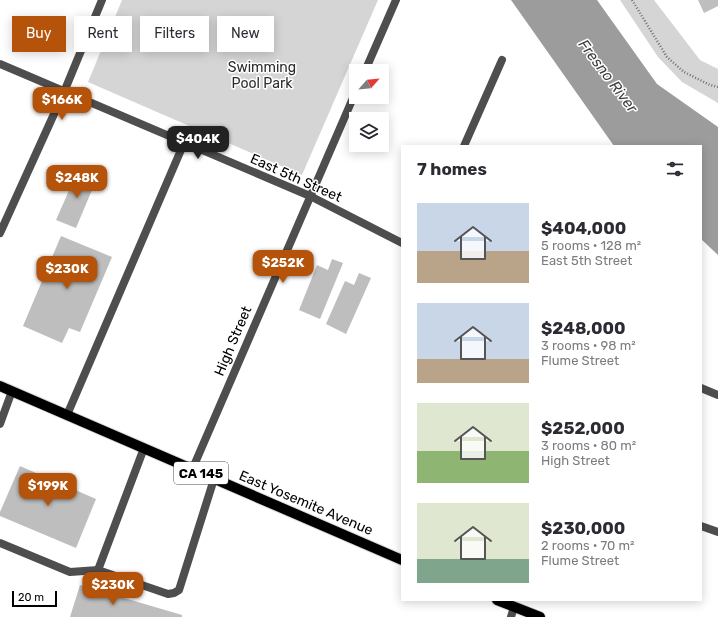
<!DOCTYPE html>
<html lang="en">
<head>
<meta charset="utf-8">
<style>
  body { margin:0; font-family:Rubik,sans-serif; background:#f7f7f7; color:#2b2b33; height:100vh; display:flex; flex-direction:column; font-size:15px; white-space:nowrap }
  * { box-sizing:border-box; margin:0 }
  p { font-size:13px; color:#7c7c81 }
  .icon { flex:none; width:22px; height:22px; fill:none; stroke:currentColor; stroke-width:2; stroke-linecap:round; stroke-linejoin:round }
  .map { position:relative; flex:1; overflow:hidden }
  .side { position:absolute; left:401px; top:145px; width:301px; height:456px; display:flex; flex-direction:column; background:#fff; border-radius:0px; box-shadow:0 2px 10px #0003 }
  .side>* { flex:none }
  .guide { position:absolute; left:12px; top:16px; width:329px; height:36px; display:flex; gap:8px }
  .needle { width:26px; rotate:63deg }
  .fabs { position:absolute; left:349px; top:64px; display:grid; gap:8px }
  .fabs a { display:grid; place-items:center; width:40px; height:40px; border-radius:0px; background:#fff; box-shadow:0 2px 10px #0003; font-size:20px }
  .scale { position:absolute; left:12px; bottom:10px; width:45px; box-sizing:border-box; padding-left:4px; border:2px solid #000; border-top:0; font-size:11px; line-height:14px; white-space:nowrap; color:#000; -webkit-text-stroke:3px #fff; paint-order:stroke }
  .price { position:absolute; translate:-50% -34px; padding:0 9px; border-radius:8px; background:#b45309; color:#fff; font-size:13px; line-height:26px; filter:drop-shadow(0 1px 2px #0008) }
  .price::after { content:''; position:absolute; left:50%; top:24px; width:12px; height:9px; margin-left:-6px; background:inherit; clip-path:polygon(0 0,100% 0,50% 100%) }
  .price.current { background:#222; color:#fff }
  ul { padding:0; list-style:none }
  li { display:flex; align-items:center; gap:12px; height:100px; padding:0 16px }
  li span { display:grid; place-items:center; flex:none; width:112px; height:80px; border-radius:0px; color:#555 }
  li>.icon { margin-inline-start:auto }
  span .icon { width:48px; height:48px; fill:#fffc; stroke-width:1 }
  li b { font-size:17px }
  h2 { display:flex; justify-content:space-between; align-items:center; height:48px; padding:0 16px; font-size:17px }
  .tag { padding:0 14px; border-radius:0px; background:#fff; box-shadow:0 2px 10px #0003; font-size:14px; line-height:36px }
  .tag.current { background:#b45309; color:#fff }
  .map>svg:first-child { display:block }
  .green { fill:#d5d5d5 }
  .water { fill:#9c9c9c }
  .building { fill:#bebebe }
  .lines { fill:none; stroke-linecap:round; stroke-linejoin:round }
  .primary-casing { stroke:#dbdbdb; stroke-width:12 }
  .path { stroke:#707070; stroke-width:2.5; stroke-dasharray:1 2; stroke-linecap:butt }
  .lane { stroke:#4e4e4e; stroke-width:8 }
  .street { stroke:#4e4e4e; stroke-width:8 }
  .primary { stroke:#000; stroke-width:10 }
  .labels { text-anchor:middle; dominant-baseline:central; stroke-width:3; stroke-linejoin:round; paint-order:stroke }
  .shield { fill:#fff; stroke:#4c4c4c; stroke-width:1 }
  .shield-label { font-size:13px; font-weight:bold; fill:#000 }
  .park-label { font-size:14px; fill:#2c2c2c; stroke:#fff }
  .street-label { font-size:14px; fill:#000; stroke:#fff }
  .water-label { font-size:15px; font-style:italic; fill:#3d3d3d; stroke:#fff }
</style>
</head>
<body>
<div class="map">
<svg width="718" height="617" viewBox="0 0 718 617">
  <rect width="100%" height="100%" fill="#fff"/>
  <g class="green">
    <path d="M122,0H378L302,175L88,82Z"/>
    <path d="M620,0H654L700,60L718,69V103L682,82L658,57Z"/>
  </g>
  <path class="water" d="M511,0H597L657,84L718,127V255L701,239V146H614Z"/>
  <g class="building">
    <path d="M698,0H718V6L704,13Z"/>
    <path d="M78,170L97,178L76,228L56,220Z"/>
    <path d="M61,236L112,257L80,332L69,328L62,343L23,326Z"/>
    <path d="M332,259L343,263L320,319L299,310L317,265L328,270Z"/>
    <path d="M359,273L371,278L346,334L326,324L345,281L354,285Z"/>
    <path d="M20,466L96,499L76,548L0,516V512Z"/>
    <path d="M80,585L182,615V617H70Z"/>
  </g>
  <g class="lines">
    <defs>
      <g id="primary">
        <path d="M0,386L402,560"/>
        <path d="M497,600L540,617"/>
      </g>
    </defs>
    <use href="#primary" class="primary-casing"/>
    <path class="path" d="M632,0L667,57L684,72L710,85L718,87"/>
    <g class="lane">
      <path d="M464,146L502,60"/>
      <path d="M67,415L184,143"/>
      <path d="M144,448L98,570L168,594L174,593L179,590L214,479"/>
      <path d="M701,526L718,532"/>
      <path d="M0,543L70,572L98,570"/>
      <path d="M511,617L514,607"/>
    </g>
    <g class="street">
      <path d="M0,64L310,196L402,243"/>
      <path d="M365,71L396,0"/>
      <path d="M0,233L64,92L102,0"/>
      <path d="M701,388L718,395"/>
      <path d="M0,424L12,391"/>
      <path d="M192,470L356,91"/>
    </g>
    <use href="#primary" class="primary"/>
  </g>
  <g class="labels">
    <rect class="shield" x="174" y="462" width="54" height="22" rx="3"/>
    <g class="shield-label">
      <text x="201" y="473">CA 145</text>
    </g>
    <g class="park-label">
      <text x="262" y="67">Swimming<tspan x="262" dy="16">Pool Park</tspan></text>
    </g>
    <g class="street-label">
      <text transform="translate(296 178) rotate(24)">East 5th Street</text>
      <text transform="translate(233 341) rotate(-67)">High Street</text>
      <text transform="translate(306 503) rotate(23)">East Yosemite Avenue</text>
    </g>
    <g class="water-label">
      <text transform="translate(608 76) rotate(53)">Fresno River</text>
    </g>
  </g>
</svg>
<div class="fabs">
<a><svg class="needle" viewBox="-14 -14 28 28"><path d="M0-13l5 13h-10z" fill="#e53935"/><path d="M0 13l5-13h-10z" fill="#7c7c81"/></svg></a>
<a><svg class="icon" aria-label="layers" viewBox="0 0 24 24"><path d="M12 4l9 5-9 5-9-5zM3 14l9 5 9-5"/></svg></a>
</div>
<div class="scale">20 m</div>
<b class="price" style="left:62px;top:121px">$166K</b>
<b class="price current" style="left:198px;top:160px">$404K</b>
<b class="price" style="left:77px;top:199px">$248K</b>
<b class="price" style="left:283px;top:284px">$252K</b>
<b class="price" style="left:67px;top:290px">$230K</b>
<b class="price" style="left:48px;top:507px">$199K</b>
<b class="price" style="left:113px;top:606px">$230K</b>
<div class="guide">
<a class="tag current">Buy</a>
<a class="tag">Rent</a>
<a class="tag">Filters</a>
<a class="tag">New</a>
</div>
<section class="side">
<h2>7 homes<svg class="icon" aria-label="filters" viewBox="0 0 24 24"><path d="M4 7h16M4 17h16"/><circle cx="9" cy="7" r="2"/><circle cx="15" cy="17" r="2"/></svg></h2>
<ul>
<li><span style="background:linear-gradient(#c9d6e8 60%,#b9a48a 0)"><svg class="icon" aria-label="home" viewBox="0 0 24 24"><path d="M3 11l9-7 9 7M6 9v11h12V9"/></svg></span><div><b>$404,000</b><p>5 rooms · 128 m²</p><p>East 5th Street</p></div></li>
<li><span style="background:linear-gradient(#c9d6e8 70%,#b9a48a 0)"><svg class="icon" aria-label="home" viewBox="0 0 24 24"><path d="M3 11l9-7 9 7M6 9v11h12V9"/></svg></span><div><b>$248,000</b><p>3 rooms · 98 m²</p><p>Flume Street</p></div></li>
<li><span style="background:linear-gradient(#dfe7d0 60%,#8fb573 0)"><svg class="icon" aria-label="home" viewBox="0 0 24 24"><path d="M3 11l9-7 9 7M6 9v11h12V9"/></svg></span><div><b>$252,000</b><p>3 rooms · 80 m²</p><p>High Street</p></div></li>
<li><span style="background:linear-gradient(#dfe7d0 70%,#7fa58c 0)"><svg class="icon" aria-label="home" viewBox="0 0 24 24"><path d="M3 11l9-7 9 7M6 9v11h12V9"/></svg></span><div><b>$230,000</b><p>2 rooms · 70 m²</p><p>Flume Street</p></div></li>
</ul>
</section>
</div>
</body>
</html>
